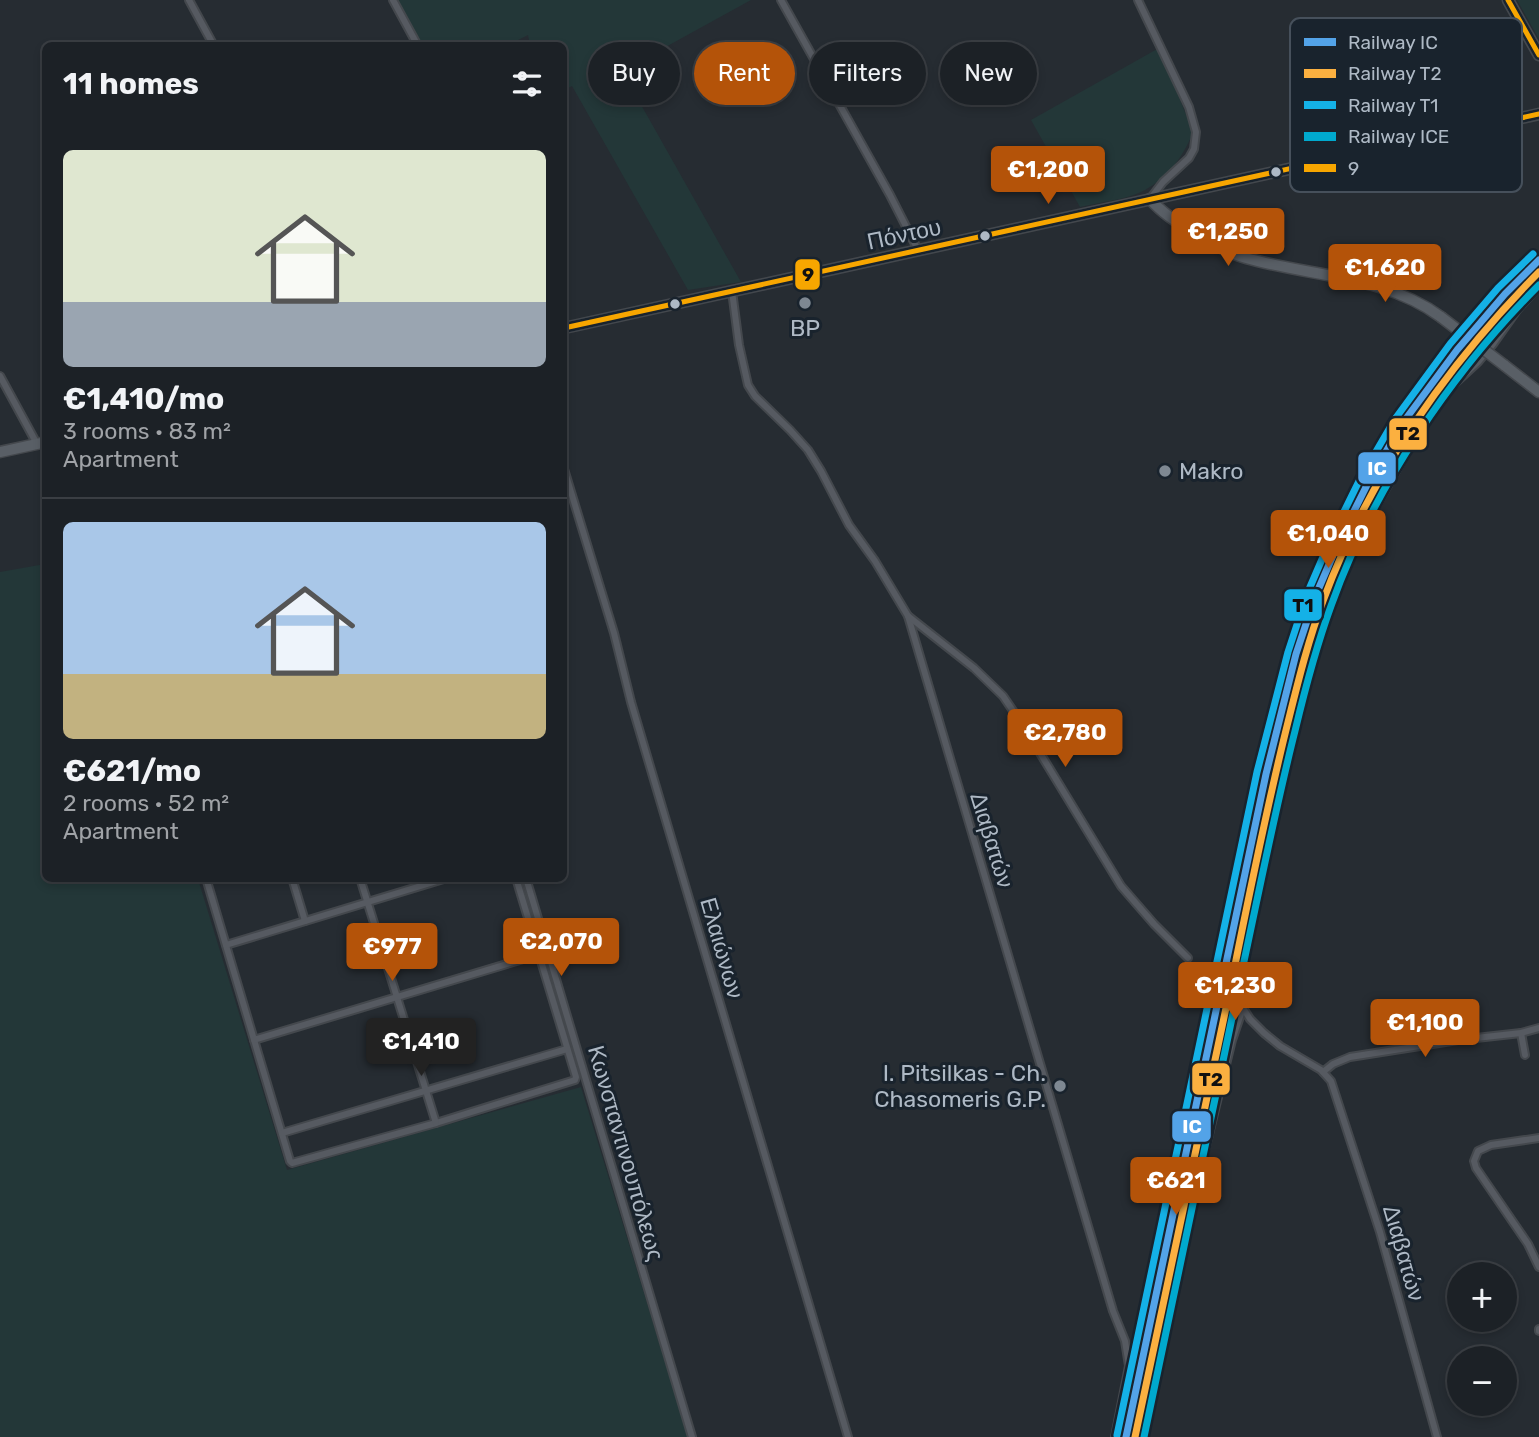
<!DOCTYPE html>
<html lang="en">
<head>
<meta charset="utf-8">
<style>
  body { margin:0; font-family:Rubik,sans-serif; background:#292e32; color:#f1f3f6; height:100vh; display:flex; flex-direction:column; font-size:26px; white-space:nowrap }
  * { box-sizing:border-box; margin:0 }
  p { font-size:23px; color:#a0a3a7 }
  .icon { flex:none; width:38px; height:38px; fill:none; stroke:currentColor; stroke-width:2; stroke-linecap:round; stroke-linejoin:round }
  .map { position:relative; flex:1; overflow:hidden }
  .sheet { position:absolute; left:42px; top:42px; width:525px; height:840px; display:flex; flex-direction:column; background:#1c2126; border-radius:10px; box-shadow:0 4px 10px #0003,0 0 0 2px #3a3e43 }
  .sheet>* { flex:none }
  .banner { position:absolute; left:588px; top:42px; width:665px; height:63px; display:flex; gap:14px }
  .fabs { position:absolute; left:1447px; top:1262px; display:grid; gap:14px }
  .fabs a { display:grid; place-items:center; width:70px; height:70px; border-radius:50%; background:#1c2126; box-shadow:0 4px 10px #0003,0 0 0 2px #3a3e43; font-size:35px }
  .price { position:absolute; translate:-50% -60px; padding:0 16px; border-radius:7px; background:#b45309; color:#fff; font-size:23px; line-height:46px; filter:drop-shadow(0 2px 4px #0008) }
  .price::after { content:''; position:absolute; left:50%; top:42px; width:21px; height:16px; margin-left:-10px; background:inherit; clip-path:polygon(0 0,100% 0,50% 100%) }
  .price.on { background:#222; color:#fff }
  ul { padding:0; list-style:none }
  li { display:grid; align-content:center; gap:14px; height:371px; padding:0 21px }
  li+li { border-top:2px solid #3a3e43 }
  li span { display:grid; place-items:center; height:217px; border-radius:10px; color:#555 }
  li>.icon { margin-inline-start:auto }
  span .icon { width:126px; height:126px; fill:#fffc; stroke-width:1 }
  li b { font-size:30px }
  h2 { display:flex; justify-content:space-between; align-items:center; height:84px; padding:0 21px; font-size:30px }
  .chip { padding:0 24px; border-radius:32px; background:#1c2126; box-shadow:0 4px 10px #0003,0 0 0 2px #3a3e43; font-size:24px; line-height:63px }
  .chip.on { background:#b45309; color:#fff }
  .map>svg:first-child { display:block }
  .green { fill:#233738 }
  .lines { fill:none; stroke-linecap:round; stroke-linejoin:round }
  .street-casing { stroke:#44484d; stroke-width:10 }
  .secondary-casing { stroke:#44484d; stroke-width:13 }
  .street { stroke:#565a61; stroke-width:6 }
  .secondary { stroke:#595f66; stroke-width:10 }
  .secondary-bridge-casing { stroke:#44484d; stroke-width:13; stroke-linecap:butt }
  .secondary-bridge { stroke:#595f66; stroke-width:10 }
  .bus-1-casing { stroke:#19232d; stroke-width:10 }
  .bus-1 { stroke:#f7a600; stroke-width:5 }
  .rail-1-casing { stroke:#19232d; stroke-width:12 }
  .rail-2-casing { stroke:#19232d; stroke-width:12 }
  .rail-3-casing { stroke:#19232d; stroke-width:12 }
  .rail-4-casing { stroke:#19232d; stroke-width:12 }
  .rail-1 { stroke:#53a3e8; stroke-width:7 }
  .rail-2 { stroke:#fbb040; stroke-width:7 }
  .rail-3 { stroke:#14b1e7; stroke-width:7 }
  .rail-4 { stroke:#00a9ce; stroke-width:7 }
  .bus-dot { fill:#aeb9c5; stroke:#19232d; stroke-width:2.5 }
  .poi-dot { fill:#7e8892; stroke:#19232d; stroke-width:2.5 }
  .labels { text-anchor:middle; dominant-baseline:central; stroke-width:6; stroke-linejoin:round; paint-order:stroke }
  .street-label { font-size:23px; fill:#aeb9c5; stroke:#19232d }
  .poi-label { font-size:23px; fill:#aeb9c5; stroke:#19232d }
  .key { fill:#19232d; stroke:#46505b; stroke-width:2 }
  .key-label { font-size:19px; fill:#aeb9c5 }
  .line-badge { stroke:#19232d; stroke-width:2.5 }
  .badge-label { font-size:19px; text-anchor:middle; font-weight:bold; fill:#fff }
  .pale-badge-label { font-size:19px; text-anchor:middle; font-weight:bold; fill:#111 }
</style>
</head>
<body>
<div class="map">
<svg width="1539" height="1437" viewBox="0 0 1539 1437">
  <rect width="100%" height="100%" fill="#262c32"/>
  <g class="green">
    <path d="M396,0H751L622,71L741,282L688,290L572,86L564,90V46L530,45L528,35L508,45H422Z"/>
    <path d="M1517,0H1539V39Z"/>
    <path d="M1159,48L1193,132C1184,156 1168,177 1145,190C1126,200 1101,202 1080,207L1031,120Z"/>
    <path d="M45,564L46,878L198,879L287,1170L581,1087L688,1437H0V572Z"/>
  </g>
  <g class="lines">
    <defs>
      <g id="street">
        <path d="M189,0L214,46"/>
        <path d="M393,0L418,46"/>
        <path d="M781,0L890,195L918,250"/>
        <path d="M1138,0L1189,107L1196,132L1194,149L1189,158L1163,182L1150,199"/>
        <path d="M732,291L739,345L748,385L755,396L790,430L808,450L821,471L849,525L875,561L908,616L1113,1311L1125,1341L1129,1366L1115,1437"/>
        <path d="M0,376L37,444"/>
        <path d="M564,469L614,633L631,702L848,1437"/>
        <path d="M908,616L974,668L1003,696L1026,730L1121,886L1154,924L1188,958"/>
        <path d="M206,878L290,1161L292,1163L436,1123L575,1080L576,1077L516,878"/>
        <path d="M292,878L305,921"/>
        <path d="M360,878L436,1123"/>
        <path d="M526,878L692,1437"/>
        <path d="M226,945L447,878"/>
        <path d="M1521,1033L1525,1055"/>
        <path d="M254,1040L540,954"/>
        <path d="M1323,1072L1333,1064L1350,1057L1458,1040L1521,1033L1539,1028"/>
        <path d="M282,1133L567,1049"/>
        <path d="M1539,1138L1491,1145L1478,1151L1474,1161L1476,1168L1528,1244L1539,1267"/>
        <path d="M1539,1329V1331"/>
        <path d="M1142,1437L1196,1187L1232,1040L1243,1008"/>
        <path d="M1437,1437L1380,1232L1331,1081L1321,1070L1280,1046L1264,1033L1250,1019L1243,1008L1241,964L1293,719L1308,662L1328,603L1354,545L1404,457L1440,397L1478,362L1493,344L1517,310L1539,286"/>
      </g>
      <g id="secondary">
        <path d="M1508,0L1539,55"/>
        <path d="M1150,199C1162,213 1177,222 1193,232C1210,242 1227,253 1246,258C1312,277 1384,275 1441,317"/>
        <path d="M564,328L1539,114"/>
        <path d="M1504,365L1539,392"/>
        <path d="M0,452L46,442"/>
      </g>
    </defs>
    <use href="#street" class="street-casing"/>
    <use href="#secondary" class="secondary-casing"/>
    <use href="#street" class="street"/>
    <use href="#secondary" class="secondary"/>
    <defs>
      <path id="secondary-bridge" d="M1441,317L1504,365"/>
    </defs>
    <use href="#secondary-bridge" class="secondary-bridge-casing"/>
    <use href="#secondary-bridge" class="secondary-bridge"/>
    <defs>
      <g id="bus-1">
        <path d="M1508,0L1539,55"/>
        <path d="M564,328L1539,114"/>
      </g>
    </defs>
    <use href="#bus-1" class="bus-1-casing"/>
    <use href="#bus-1" class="bus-1"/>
    <defs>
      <path id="rail-1" d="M1126,1437L1266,774L1296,654L1315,597L1340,539L1368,483L1402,424L1457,350L1505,294L1539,260"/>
      <path id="rail-2" d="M1135,1437C1167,1283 1200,1129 1233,975C1250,890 1267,806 1288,722C1298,682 1308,641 1323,601C1369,477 1446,366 1539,272"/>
      <path id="rail-3" d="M1117,1435L1257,772L1288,652L1307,594L1332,536L1360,479L1395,419L1450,344L1498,288L1533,254"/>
      <path id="rail-4" d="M1144,1437C1176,1285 1208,1133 1240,980C1258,897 1274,814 1295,731C1305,689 1316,647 1331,606C1373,488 1451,373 1539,285"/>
    </defs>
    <use href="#rail-1" class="rail-1-casing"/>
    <use href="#rail-2" class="rail-2-casing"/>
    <use href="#rail-3" class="rail-3-casing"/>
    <use href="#rail-4" class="rail-4-casing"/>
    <use href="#rail-1" class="rail-1"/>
    <use href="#rail-2" class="rail-2"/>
    <use href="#rail-3" class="rail-3"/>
    <use href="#rail-4" class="rail-4"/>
  </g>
  <g class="bus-dot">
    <circle cx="1276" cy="172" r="6"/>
    <circle cx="985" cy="236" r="6"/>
    <circle cx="675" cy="304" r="6"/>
  </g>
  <g class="poi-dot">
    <circle cx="805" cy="303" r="7"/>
    <circle cx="1165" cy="471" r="7"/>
    <circle cx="1060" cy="1086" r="7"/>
  </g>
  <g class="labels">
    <g class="street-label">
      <text transform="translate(904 234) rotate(-12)">Πόντου</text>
      <text transform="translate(992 840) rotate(73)">Διαβατών</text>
      <text transform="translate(722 948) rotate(74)">Ελαιώνων</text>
      <text transform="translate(626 1153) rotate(74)">Κωνσταντινουπόλεως</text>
      <text transform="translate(1404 1253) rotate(74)">Διαβατών</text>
    </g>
    <g class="poi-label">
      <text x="805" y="328">BP</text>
      <text x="1179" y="471" text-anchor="start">Makro</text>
      <text x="1046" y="1073" text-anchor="end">I. Pitsilkas - Ch.<tspan x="1046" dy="26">Chasomeris G.P.</tspan></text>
    </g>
  </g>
  <rect x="1290" y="18" width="232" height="174" rx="10" class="key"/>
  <rect x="1304" y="38" width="32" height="8" fill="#53a3e8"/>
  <rect x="1304" y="69" width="32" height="9" fill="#fbb040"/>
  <rect x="1304" y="101" width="32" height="8" fill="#14b1e7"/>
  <rect x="1304" y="132" width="32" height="9" fill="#00a9ce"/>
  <rect x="1304" y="164" width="32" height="8" fill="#f7a600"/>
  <g class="key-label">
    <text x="1348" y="49">Railway IC</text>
    <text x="1348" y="80">Railway T2</text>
    <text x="1348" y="112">Railway T1</text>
    <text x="1348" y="143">Railway ICE</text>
    <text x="1348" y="175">9</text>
  </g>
  <g class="line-badge">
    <rect x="794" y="258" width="27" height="33" rx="7" fill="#f7a600"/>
    <rect x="1388" y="417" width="40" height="34" rx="7" fill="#fbb040"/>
    <rect x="1357" y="451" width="40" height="34" rx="7" fill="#53a3e8"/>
    <rect x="1283" y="588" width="40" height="34" rx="7" fill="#14b1e7"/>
    <rect x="1191" y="1062" width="40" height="34" rx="7" fill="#fbb040"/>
    <rect x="1171" y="1110" width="41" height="33" rx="7" fill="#53a3e8"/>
  </g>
  <g class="badge-label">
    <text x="1377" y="475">IC</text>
    <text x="1192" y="1133">IC</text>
  </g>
  <g class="pale-badge-label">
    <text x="808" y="281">9</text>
    <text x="1408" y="440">T2</text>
    <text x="1303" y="612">T1</text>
    <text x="1211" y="1086">T2</text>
  </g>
</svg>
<div class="fabs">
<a>+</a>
<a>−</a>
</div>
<b class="price" style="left:1048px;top:206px">€1,200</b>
<b class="price" style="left:1228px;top:268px">€1,250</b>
<b class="price" style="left:1385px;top:304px">€1,620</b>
<b class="price" style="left:1328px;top:570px">€1,040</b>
<b class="price" style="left:1065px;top:769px">€2,780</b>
<b class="price" style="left:561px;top:978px">€2,070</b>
<b class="price" style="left:392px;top:983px">€977</b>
<b class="price" style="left:1235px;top:1022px">€1,230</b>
<b class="price" style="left:1425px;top:1059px">€1,100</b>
<b class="price on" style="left:421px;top:1078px">€1,410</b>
<b class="price" style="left:1176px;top:1217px">€621</b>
<div class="banner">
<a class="chip">Buy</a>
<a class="chip on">Rent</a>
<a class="chip">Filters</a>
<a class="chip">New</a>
</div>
<section class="sheet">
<h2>11 homes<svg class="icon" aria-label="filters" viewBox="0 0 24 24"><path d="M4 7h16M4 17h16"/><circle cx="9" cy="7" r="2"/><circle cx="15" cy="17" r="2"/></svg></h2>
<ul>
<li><span style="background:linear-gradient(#dfe7d0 70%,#9aa5b1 0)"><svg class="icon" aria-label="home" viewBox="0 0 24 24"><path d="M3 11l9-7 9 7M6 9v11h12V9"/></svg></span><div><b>€1,410/mo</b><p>3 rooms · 83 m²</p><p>Apartment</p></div></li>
<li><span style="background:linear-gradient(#a9c7e8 70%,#c2b280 0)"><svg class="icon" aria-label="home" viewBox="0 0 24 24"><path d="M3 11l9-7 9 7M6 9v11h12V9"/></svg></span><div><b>€621/mo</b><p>2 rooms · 52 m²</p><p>Apartment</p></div></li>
</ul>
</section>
</div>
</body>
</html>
